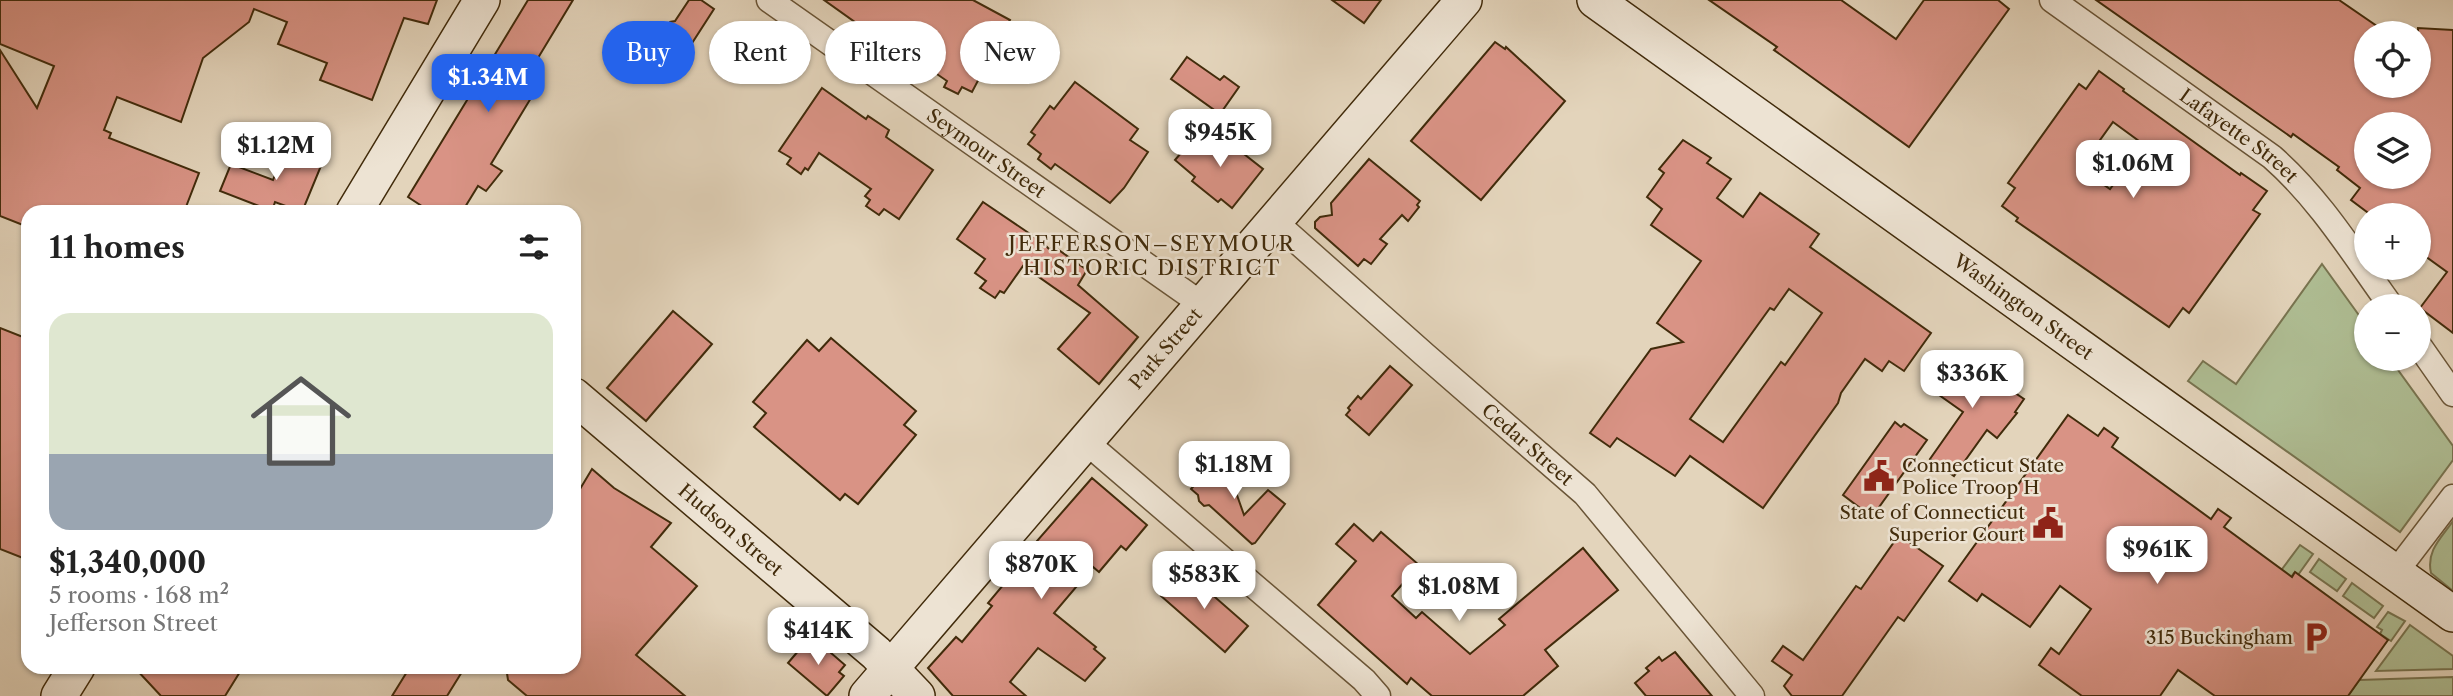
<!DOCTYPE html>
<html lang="en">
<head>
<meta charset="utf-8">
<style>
  body { margin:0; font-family:"Libre Caslon Text",serif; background:#f2f2f2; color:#222; height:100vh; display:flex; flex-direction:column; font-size:26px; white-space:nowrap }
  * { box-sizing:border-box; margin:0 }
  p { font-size:23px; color:#767676 }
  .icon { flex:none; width:38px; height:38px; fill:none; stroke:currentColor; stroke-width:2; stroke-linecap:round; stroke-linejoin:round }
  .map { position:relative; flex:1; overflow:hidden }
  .side { position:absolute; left:21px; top:205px; width:560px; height:469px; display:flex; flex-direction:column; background:#fff; border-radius:21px; box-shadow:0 2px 5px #0004 }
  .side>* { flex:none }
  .guide { position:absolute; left:602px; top:21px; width:665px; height:63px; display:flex; gap:14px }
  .tools { position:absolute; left:2354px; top:21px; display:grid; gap:14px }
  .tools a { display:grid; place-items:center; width:77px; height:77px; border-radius:50%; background:#fff; box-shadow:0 2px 5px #0004; font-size:35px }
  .price { position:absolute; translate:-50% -60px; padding:0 16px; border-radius:14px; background:#fff; color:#222; font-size:23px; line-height:46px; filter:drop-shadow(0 2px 4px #0008) }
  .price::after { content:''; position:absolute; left:50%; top:42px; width:21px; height:16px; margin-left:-10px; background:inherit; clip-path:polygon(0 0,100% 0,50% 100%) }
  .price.current { background:#2563eb; color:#fff }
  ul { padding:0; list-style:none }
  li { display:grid; align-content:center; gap:14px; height:371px; padding:0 28px }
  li+li { border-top:2px solid #e0e0e0 }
  li span { display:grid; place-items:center; height:217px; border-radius:21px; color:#555 }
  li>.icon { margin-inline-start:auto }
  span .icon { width:126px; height:126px; fill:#fffc; stroke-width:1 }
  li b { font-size:30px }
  h2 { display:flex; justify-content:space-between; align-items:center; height:84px; padding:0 28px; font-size:30px }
  .pill { padding:0 24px; border-radius:32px; background:#fff; box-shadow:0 2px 5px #0004; font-size:24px; line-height:63px }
  .pill.current { background:#2563eb; color:#fff }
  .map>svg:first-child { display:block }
  .green { fill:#afbe94; stroke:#787450; stroke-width:2 }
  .building { fill:#d99385; stroke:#412b0b; stroke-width:2; fill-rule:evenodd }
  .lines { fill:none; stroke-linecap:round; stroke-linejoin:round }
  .street-casing { stroke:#6a5537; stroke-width:27 }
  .secondary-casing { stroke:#412b0b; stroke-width:38 }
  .street { stroke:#ede3d3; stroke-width:24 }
  .secondary { stroke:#ede3d3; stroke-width:35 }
  .labels { text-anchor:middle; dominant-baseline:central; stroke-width:5; stroke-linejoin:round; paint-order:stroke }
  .street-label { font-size:19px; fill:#412b0b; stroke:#ede3d3 }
  .poi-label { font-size:19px; fill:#412b0b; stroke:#ede3d3; text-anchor:end }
  .neighbourhood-label { font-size:21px; letter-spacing:2px; fill:#412b0b; stroke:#ede3d3 }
</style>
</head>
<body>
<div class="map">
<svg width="2453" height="696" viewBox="0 0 2453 696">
  <rect width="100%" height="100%" fill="#e3d4bb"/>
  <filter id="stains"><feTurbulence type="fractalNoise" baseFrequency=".00286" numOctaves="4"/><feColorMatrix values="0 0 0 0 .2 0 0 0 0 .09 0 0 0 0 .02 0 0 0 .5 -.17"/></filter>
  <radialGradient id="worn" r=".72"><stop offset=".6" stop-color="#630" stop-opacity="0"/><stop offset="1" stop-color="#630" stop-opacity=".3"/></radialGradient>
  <g class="green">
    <path d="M2322,264L2366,325V359H2390L2453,446V460L2400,532L2188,381L2203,361L2236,384Z"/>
    <path d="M2453,521V591L2431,573C2426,551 2441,538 2453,521Z"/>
    <path d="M2300,545L2313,554L2298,575L2294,573L2262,618L2259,600Z"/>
    <path d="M2319,559L2346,579L2337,591L2310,572Z"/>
    <path d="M2352,583L2383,606L2374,618L2343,596Z"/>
    <path d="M2388,612L2405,621L2391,641L2380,634L2382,630L2377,627Z"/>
    <path d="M2410,625L2453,656V669L2376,671Z"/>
    <path d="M2453,677V696H2348L2359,680Z"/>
  </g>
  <g class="building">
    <path d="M0,0H437L428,24L404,18L372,100L320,80L327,63L278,44L287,22L254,9L249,22L203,58L181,122L117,97L104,130L111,133L109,138L199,173L184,212H28V227L0,216V50L37,108L54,66L0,44Z"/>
    <path d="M528,0H573L518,91L531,98L491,164L502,171L486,191L478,186L462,212H431L408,197Z"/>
    <path d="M689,0H701L714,9L685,54L662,38L670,22L675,21Z"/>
    <path d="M824,0H973L1010,20L972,92L962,87L958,94L944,87L947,81L873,30L872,31L862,27Z"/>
    <path d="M1332,0H1381L1364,23Z"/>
    <path d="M1709,0H1841L1896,39L1924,0H1998L2009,9L1909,147L1774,50L1777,47Z"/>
    <path d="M2096,0H2339L2387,33H2366V86H2418V28L2453,30V333L2420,308L2447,272L2418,251V215H2371L2351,200L2360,188L2337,170L2339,167L2293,134L2291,137ZM2366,124H2418V177H2366Z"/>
    <path d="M1495,42L1505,49L1506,47L1565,101L1481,200L1411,141Z"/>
    <path d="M1187,57L1220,80L1224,76L1239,87L1220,114L1171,79Z"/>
    <path d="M2099,71L2124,89L2123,91L2240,175L2241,173L2267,191L2253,210L2260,214L2189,313L2183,308L2169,327L2016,221L2018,218L2002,206L2015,188L2008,183L2079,84L2086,89ZM2113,122L2143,144L2110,189L2080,168Z"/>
    <path d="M1075,82L1138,129L1130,140L1148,152L1124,188L1110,203L1055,164L1051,169L1038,159L1041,154L1028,144L1035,135L1031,132L1050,106L1054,109Z"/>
    <path d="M822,88L866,119L868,116L889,130L886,137L933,170L899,219L884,209L879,215L866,206L870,200L865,196L871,189L819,153L808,170L805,168L801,174L787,164L791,158L779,151Z"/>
    <path d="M1216,132L1263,169L1232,208L1221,199L1218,202L1192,181L1195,177L1175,160L1187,146L1191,150L1200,140L1206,144Z"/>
    <path d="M1683,140L1711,158L1707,163L1731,179L1717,198L1743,217L1760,193L1819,234L1810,247L1931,333L1904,371L1889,361L1882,371L1865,359L1841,393L1838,403L1763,508L1690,456L1675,476L1617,438L1610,447L1590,433L1651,349L1683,342L1657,323L1701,261L1651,225L1662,209L1647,197L1664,173L1659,169ZM1789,289L1822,313L1785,365L1781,362L1723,442L1690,419L1770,308L1774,310Z"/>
    <path d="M286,147L323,161L302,212L275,202L272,211L220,191L231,164L273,180Z"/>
    <path d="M1369,159L1420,201L1417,205L1419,207L1408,221L1402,215L1380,239L1387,244L1371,264L1364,259L1358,266L1315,228V222L1320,217L1332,215L1331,203Z"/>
    <path d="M983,202L1042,242L1050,250L1053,246L1087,270L1078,285L1138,337L1099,384L1058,349L1090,313L1023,266L1004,293L1000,291L995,298L980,288L986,281L975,273L985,259L957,239Z"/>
    <path d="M673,311L712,344L646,421L607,388Z"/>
    <path d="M0,328L28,339V560L0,549Z"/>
    <path d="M831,338L916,411L904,425L916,435L858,504L845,494L840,500L754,427L766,413L753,402L807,340L819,351Z"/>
    <path d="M1959,352L1973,361L1971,363L2024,399L2015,412L2017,413L1997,438L1987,430L1954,476L1930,459L1963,412L1932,390Z"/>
    <path d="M1390,366L1412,385L1369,435L1346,415L1350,410L1348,408L1358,396L1361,399Z"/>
    <path d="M2068,415L2098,436L2104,428L2118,438L2112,447L2211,519L2218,509L2231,518L2224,527L2292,577L2295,572L2388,640L2348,696H2215L2178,670L2160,696H2082L2039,665L2051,648L2059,654L2091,609L2060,586L2030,627L1982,594L1977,601L1949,581Z"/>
    <path d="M1895,422L1901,427L1904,424L1927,440L1872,517L1843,495Z"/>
    <path d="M1203,457L1209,462L1212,458L1235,477L1232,481L1244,515L1268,490L1285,504L1255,543L1252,544L1209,505L1204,506L1199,501L1198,495L1191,489L1200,479L1191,471Z"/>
    <path d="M592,469L614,488L671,523L651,547L697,586L636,655L685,696H527L508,680L506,667H574V499Z"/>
    <path d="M1092,478L1147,525L1126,550L1121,546L1099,572L1093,567L1054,613L1096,647L1094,649L1105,658L1085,681L1038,648L1010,682L1026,696H953L928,668L956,637L962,642L992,606L988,603L1015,571L1023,557Z"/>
    <path d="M1354,524L1373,541L1381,532L1419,565L1392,596L1416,618L1422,612L1470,654L1505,625L1499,619L1583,548L1618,590L1545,650L1558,666L1523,696H1432L1411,678L1407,684L1318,605L1356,561L1336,544Z"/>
    <path d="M1899,535L1943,566L1904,621L1898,617L1842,696H1792L1784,686L1792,675L1772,661L1783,646L1803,660L1856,586L1861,589Z"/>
    <path d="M1184,570L1248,626L1225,652L1161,596Z"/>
    <path d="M816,640L845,665L839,672L844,676L827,696L788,663L805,643L810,647Z"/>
    <path d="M1675,652L1712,696H1646L1635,683L1649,671L1646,668L1659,657L1662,661Z"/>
    <path d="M134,667H243L225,696H161Z"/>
    <path d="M410,667H465L447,696H392Z"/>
  </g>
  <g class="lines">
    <defs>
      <g id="street">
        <path id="s1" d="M769,0L1203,305"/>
        <path id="s2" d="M2052,0L2272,157C2320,199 2354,255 2391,306"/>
        <path id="s3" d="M1274,221L1425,355L1585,494L1752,696"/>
        <path d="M2418,344L2453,394"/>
        <path d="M1086,442L1364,680L1378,696"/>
        <path d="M2395,573L2453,497"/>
      </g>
      <g id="secondary">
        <path id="s4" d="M1595,0L2453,614"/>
        <path d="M354,212L482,0"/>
        <path id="s5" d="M574,396L876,653L917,696"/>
        <path d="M59,696L77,667"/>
        <path id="s6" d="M867,696L1464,0"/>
      </g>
    </defs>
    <use href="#street" class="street-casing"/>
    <use href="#secondary" class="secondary-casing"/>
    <use href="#street" class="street"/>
    <use href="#secondary" class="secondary"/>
  </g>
  <defs>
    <symbol id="civic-bare" viewBox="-9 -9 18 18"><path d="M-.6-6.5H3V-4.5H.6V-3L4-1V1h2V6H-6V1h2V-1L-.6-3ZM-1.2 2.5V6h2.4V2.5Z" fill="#8f2418" stroke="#ede3d3" stroke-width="2.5" paint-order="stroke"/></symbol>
    <symbol id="parking-bare" viewBox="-9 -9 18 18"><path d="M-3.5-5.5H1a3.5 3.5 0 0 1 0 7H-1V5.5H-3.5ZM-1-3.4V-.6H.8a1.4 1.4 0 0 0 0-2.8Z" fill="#8f2418" stroke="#ede3d3" stroke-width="2.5" paint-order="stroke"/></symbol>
  </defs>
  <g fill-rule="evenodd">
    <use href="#civic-bare" x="1857" y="454" width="44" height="44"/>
    <use href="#civic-bare" x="2026" y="501" width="44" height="44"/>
    <use href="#parking-bare" x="2294" y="615" width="44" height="44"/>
  </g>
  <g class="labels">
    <g class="street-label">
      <text stroke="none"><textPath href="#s2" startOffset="231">Lafayette Street</textPath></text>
      <text stroke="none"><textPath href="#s1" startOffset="266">Seymour Street</textPath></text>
      <text stroke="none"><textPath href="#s4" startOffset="527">Washington Street</textPath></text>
      <text stroke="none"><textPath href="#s6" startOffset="458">Park Street</textPath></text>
      <text stroke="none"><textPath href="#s3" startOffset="338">Cedar Street</textPath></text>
      <text stroke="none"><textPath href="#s5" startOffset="206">Hudson Street</textPath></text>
    </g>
    <g class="poi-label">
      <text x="1902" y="465" text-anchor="start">Connecticut State<tspan x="1902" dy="22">Police Troop H</tspan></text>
      <text x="2025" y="512">State of Connecticut<tspan x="2025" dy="22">Superior Court</tspan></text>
      <text x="2293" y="637">315 Buckingham</text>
    </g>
    <g class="neighbourhood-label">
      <text x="1152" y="243">JEFFERSON–SEYMOUR<tspan x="1152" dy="24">HISTORIC DISTRICT</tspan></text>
    </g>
  </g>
  <rect width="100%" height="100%" filter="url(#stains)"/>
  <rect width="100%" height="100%" fill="url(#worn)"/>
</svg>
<div class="tools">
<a><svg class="icon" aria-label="locate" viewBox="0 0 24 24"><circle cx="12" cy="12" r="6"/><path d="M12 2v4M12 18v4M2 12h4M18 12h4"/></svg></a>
<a><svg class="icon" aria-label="layers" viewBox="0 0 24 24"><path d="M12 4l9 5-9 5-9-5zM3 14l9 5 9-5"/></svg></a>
<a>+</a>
<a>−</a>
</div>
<b class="price current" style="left:488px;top:114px">$1.34M</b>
<b class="price" style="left:1220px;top:169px">$945K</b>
<b class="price" style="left:276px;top:182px">$1.12M</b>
<b class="price" style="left:2133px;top:200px">$1.06M</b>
<b class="price" style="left:1972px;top:410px">$336K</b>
<b class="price" style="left:1234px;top:501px">$1.18M</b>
<b class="price" style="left:2157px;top:586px">$961K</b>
<b class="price" style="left:1041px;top:601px">$870K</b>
<b class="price" style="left:1204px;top:611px">$583K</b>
<b class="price" style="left:1459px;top:623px">$1.08M</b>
<b class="price" style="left:818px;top:667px">$414K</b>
<div class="guide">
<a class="pill current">Buy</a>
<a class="pill">Rent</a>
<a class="pill">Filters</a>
<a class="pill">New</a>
</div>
<section class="side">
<h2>11 homes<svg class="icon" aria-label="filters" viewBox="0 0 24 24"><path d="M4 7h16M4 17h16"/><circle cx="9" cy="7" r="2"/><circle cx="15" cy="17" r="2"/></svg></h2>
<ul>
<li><span style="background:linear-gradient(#dfe7d0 65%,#9aa5b1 0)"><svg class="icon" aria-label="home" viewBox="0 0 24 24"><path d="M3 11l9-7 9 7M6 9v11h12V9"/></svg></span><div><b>$1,340,000</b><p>5 rooms · 168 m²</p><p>Jefferson Street</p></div></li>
</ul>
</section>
</div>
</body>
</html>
